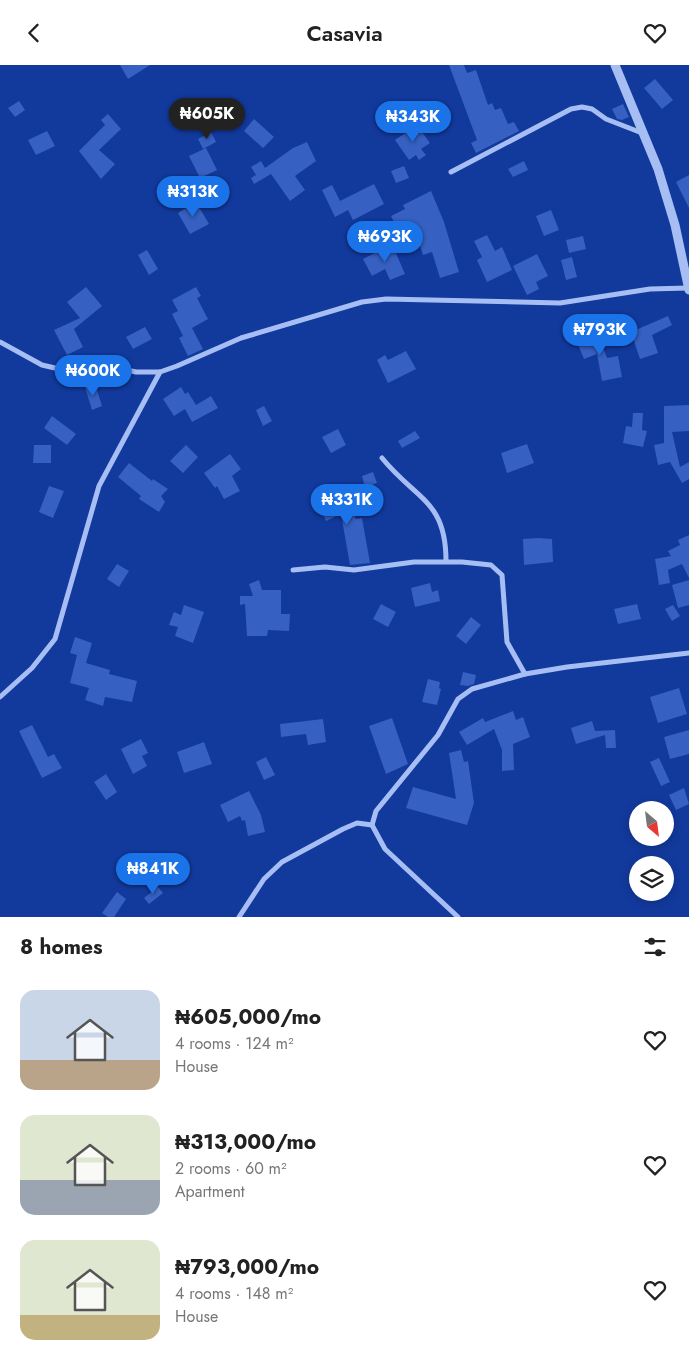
<!DOCTYPE html>
<html lang="en">
<head>
<meta charset="utf-8">
<style>
  body { margin:0; font-family:Jost,sans-serif; background:#f2f2f2; color:#222; height:100vh; display:flex; flex-direction:column; font-size:19px; white-space:nowrap }
  * { box-sizing:border-box; margin:0 }
  p { font-size:16px; color:#767676 }
  .icon { flex:none; width:28px; height:28px; fill:none; stroke:currentColor; stroke-width:2; stroke-linecap:round; stroke-linejoin:round }
  .map { position:relative; height:852px; overflow:hidden }
  .sheet { display:flex; flex-direction:column; background:#fff; flex:1 }
  .sheet>* { flex:none }
  .needle { width:32px; rotate:152deg }
  .buttons { position:absolute; left:629px; top:736px; display:grid; gap:10px }
  .buttons a { display:grid; place-items:center; width:45px; height:45px; border-radius:50%; background:#fff; box-shadow:0 2px 8px #0003; font-size:25px }
  .price { position:absolute; translate:-50% -42px; padding:0 11px; border-radius:18px; background:#1a73e8; color:#fff; font-size:16px; line-height:32px; filter:drop-shadow(0 1px 2px #0008) }
  .price::after { content:''; position:absolute; left:50%; top:30px; width:15px; height:11px; margin-left:-8px; background:inherit; clip-path:polygon(0 0,100% 0,50% 100%) }
  .price.active { background:#222; color:#fff }
  ul { padding:0; list-style:none }
  li { display:flex; align-items:center; gap:15px; height:125px; padding:0 20px }
  li span { display:grid; place-items:center; flex:none; width:140px; height:100px; border-radius:15px; color:#555 }
  li>.icon { margin-inline-start:auto }
  span .icon { width:60px; height:60px; fill:#fffc; stroke-width:1 }
  li b { font-size:21px }
  h2 { display:flex; justify-content:space-between; align-items:center; height:60px; padding:0 20px; font-size:21px }
  header { display:flex; justify-content:space-between; align-items:center; height:65px; padding:0 20px; background:#fff; font-size:22px; font-weight:600 }
  .map>svg:first-child { display:block }
  .building { fill:#3660c2 }
  .lines { fill:none; stroke-linecap:round; stroke-linejoin:round }
  .minor { stroke:#a7bef4; stroke-width:5 }
  .tertiary { stroke:#a7bef4; stroke-width:9 }
</style>
</head>
<body>
<header><svg class="icon" aria-label="back" viewBox="0 0 24 24"><path d="M15 5l-7 7 7 7"/></svg>Casavia<svg class="icon" aria-label="heart" viewBox="0 0 24 24"><path d="M12 20l-8-8c-3-5 5-10 8-4 3-6 11-1 8 4z"/></svg></header>
<div class="map">
<svg width="689" height="852" viewBox="0 0 689 852">
  <rect width="100%" height="100%" fill="#12399c"/>
  <g class="building">
    <path d="M120,0H150L128,14Z"/>
    <path d="M449,0H464L467,8L476,5L488,40L492,38L495,45L501,43L508,59L514,57L519,66L476,88L471,78L477,75Z"/>
    <path d="M655,14L673,35L662,44L644,23Z"/>
    <path d="M19,36L25,45L15,52L8,43Z"/>
    <path d="M623,39L629,52L622,55L617,54L612,44Z"/>
    <path d="M108,49L121,64L99,85L115,99L101,114L79,86L105,60L101,55Z"/>
    <path d="M254,54L274,72L263,83L244,66Z"/>
    <path d="M417,60L430,78L421,84L426,90L419,95L416,90L409,95L395,75Z"/>
    <path d="M47,66L55,81L36,90L28,75Z"/>
    <path d="M211,67L216,77L203,84L198,74Z"/>
    <path d="M307,77L316,96L295,111L305,125L290,136L271,109L254,119L251,113L256,110L251,102L261,96L265,103L293,83Z"/>
    <path d="M206,83L217,105L200,113L189,91Z"/>
    <path d="M524,96L528,105L513,112L508,104Z"/>
    <path d="M404,101L409,113L396,118L391,106Z"/>
    <path d="M689,110V143L676,117Z"/>
    <path d="M374,119L384,139L353,155L348,145L335,152L322,125L332,120L340,136Z"/>
    <path d="M431,126L444,157L459,207L440,213L432,187L423,190L417,171L404,177L391,151L405,144L403,140Z"/>
    <path d="M196,137L209,159L190,169L178,148Z"/>
    <path d="M551,145L559,165L544,171L536,151Z"/>
    <path d="M487,170L495,186L502,182L512,205L487,217L477,195L482,192L474,176Z"/>
    <path d="M583,171L586,184L569,188L566,175Z"/>
    <path d="M392,179L405,209L390,215L385,204L372,211L363,194Z"/>
    <path d="M147,185L158,204L149,210L138,190Z"/>
    <path d="M537,189L548,211L536,217L539,224L527,230L513,201Z"/>
    <path d="M572,192L577,212L566,215L561,195Z"/>
    <path d="M86,222L102,241L74,264L83,282L67,290L54,265L80,253L67,237Z"/>
    <path d="M196,222L201,231L197,233L208,254L192,263L203,284L188,291L179,273L183,271L172,249L178,246L172,235Z"/>
    <path d="M668,251L672,260L652,270L658,288L640,294L631,267Z"/>
    <path d="M145,262L152,274L133,284L126,272Z"/>
    <path d="M597,266L607,293L618,291L622,312L602,316L597,289L584,294L576,275Z"/>
    <path d="M406,286L416,304L388,318L377,295L385,290L388,295Z"/>
    <path d="M95,319L102,341L92,345L85,322Z"/>
    <path d="M181,322L185,329L188,327L196,340L211,331L218,343L192,357L185,344L174,351L163,334Z"/>
    <path d="M689,340V366L672,367L680,402L689,397V414L682,418L670,397L658,400L654,380L664,378V341Z"/>
    <path d="M264,341L272,356L263,361L256,345Z"/>
    <path d="M633,348H643L642,365L647,366L643,382L623,378L626,361L632,362Z"/>
    <path d="M52,351L76,369L67,380L44,363Z"/>
    <path d="M338,364L346,380L331,388L322,372Z"/>
    <path d="M415,366L420,373L402,383L398,376Z"/>
    <path d="M527,379L534,398L507,408L501,388Z"/>
    <path d="M34,380H51V398H33Z"/>
    <path d="M186,380L198,392L183,408L170,396Z"/>
    <path d="M230,389L241,404L232,411L240,426L224,434L217,421L215,423L204,408Z"/>
    <path d="M129,398L152,416L153,414L168,424L161,431L165,437L159,447L139,434L141,431L118,412Z"/>
    <path d="M373,407L377,418L365,422L362,411Z"/>
    <path d="M49,421L64,426L53,453L39,447Z"/>
    <path d="M341,424L356,454L362,453L370,498L350,500L341,449L326,456L317,436Z"/>
    <path d="M689,470V513L682,499L668,505L670,518L659,520L655,494L671,491L668,486L680,480L678,475Z"/>
    <path d="M539,473L552,474L553,497L524,500L523,474Z"/>
    <path d="M117,499L129,506L119,522L107,514Z"/>
    <path d="M259,515L262,525H281V549H290L289,566L268,565L267,571H247L245,539L240,540V531H253L249,519Z"/>
    <path d="M689,515V540L678,543L672,520Z"/>
    <path d="M430,518L432,527L438,525L440,536L415,542L411,523Z"/>
    <path d="M381,539L396,547L388,562L373,554Z"/>
    <path d="M637,539L641,554L618,559L614,544Z"/>
    <path d="M184,540L204,547L193,578L175,571L178,562L169,560L174,547L181,550Z"/>
    <path d="M673,540L680,551L672,556L665,544Z"/>
    <path d="M471,552L481,560L466,579L456,571Z"/>
    <path d="M75,572L92,578L86,598L110,605L109,609L137,616L132,637L105,632L103,641L85,635L89,623L70,618L77,590L70,588Z"/>
    <path d="M463,607L476,610L474,619L468,621L460,620Z"/>
    <path d="M428,614L440,617L439,623L441,624L437,640L422,637Z"/>
    <path d="M679,623L687,649L658,658L650,632Z"/>
    <path d="M513,646L516,655L523,652L530,672L513,679L514,705L502,706V685L494,664L467,680L459,667L483,653L485,657Z"/>
    <path d="M392,653L408,699L386,709L369,661Z"/>
    <path d="M323,654L326,677L308,680L306,669L281,672L280,659Z"/>
    <path d="M592,656L595,666L615,665L616,683H606L605,670L576,679L571,663Z"/>
    <path d="M32,660L48,692L54,689L62,703L42,713L19,666Z"/>
    <path d="M689,665V689L670,694L664,672Z"/>
    <path d="M141,674L148,688L142,691L147,701L133,709L121,684Z"/>
    <path d="M204,677L212,699L184,708L177,687Z"/>
    <path d="M461,685L464,697L468,696L474,738L467,760L406,743L413,722L456,734L449,688Z"/>
    <path d="M266,692L275,710L264,715L256,697Z"/>
    <path d="M659,693L670,717L661,721L650,697Z"/>
    <path d="M106,709L117,727L106,735L94,717Z"/>
    <path d="M684,723L689,739L676,745L669,730Z"/>
    <path d="M249,726L261,750L265,767L248,771L245,755L242,756L240,751L228,757L220,740Z"/>
    <path d="M162,792L173,814L158,821L147,799Z"/>
    <path d="M158,822L163,828L149,839L144,833Z"/>
    <path d="M117,827L126,834L114,852H108L102,848Z"/>
  </g>
  <g class="lines">
    <g class="minor">
      <path d="M451,107L571,44L582,42L592,44L606,54L642,68"/>
      <path d="M0,277L42,300L55,303L100,299L136,307H160L177,301L241,273L362,237L386,234L560,238L650,224L688,223"/>
      <path d="M382,393C416,435 446,435 446,496"/>
      <path d="M293,505L325,502L354,505L414,497H462L491,500L502,510L507,577L525,609"/>
      <path d="M0,632L32,603L55,574L99,421L160,307"/>
      <path d="M239,852L264,814L282,797L343,764L357,758L372,760"/>
      <path d="M458,852L385,784L372,760L376,746L438,670L458,634L472,624L525,609L567,602L689,588"/>
    </g>
    <path class="tertiary" d="M615,0L658,104L675,160L689,225"/>
  </g>
</svg>
<div class="buttons">
<a><svg class="needle" viewBox="-14 -14 28 28"><path d="M0-13l5 13h-10z" fill="#e53935"/><path d="M0 13l5-13h-10z" fill="#767676"/></svg></a>
<a><svg class="icon" aria-label="layers" viewBox="0 0 24 24"><path d="M12 4l9 5-9 5-9-5zM3 14l9 5 9-5"/></svg></a>
</div>
<b class="price active" style="left:207px;top:75px">₦605K</b>
<b class="price" style="left:413px;top:78px">₦343K</b>
<b class="price" style="left:193px;top:153px">₦313K</b>
<b class="price" style="left:385px;top:198px">₦693K</b>
<b class="price" style="left:600px;top:291px">₦793K</b>
<b class="price" style="left:93px;top:332px">₦600K</b>
<b class="price" style="left:347px;top:461px">₦331K</b>
<b class="price" style="left:153px;top:830px">₦841K</b>
</div>
<section class="sheet">
<h2>8 homes<svg class="icon" aria-label="filters" viewBox="0 0 24 24"><path d="M4 7h16M4 17h16"/><circle cx="9" cy="7" r="2"/><circle cx="15" cy="17" r="2"/></svg></h2>
<ul>
<li><span style="background:linear-gradient(#c9d6e8 70%,#b9a48a 0)"><svg class="icon" aria-label="home" viewBox="0 0 24 24"><path d="M3 11l9-7 9 7M6 9v11h12V9"/></svg></span><div><b>₦605,000/mo</b><p>4 rooms · 124 m²</p><p>House</p></div><svg class="icon" aria-label="heart" viewBox="0 0 24 24"><path d="M12 20l-8-8c-3-5 5-10 8-4 3-6 11-1 8 4z"/></svg></li>
<li><span style="background:linear-gradient(#dfe7d0 65%,#9aa5b1 0)"><svg class="icon" aria-label="home" viewBox="0 0 24 24"><path d="M3 11l9-7 9 7M6 9v11h12V9"/></svg></span><div><b>₦313,000/mo</b><p>2 rooms · 60 m²</p><p>Apartment</p></div><svg class="icon" aria-label="heart" viewBox="0 0 24 24"><path d="M12 20l-8-8c-3-5 5-10 8-4 3-6 11-1 8 4z"/></svg></li>
<li><span style="background:linear-gradient(#dfe7d0 75%,#c2b280 0)"><svg class="icon" aria-label="home" viewBox="0 0 24 24"><path d="M3 11l9-7 9 7M6 9v11h12V9"/></svg></span><div><b>₦793,000/mo</b><p>4 rooms · 148 m²</p><p>House</p></div><svg class="icon" aria-label="heart" viewBox="0 0 24 24"><path d="M12 20l-8-8c-3-5 5-10 8-4 3-6 11-1 8 4z"/></svg></li>
</ul>
</section>
</body>
</html>
